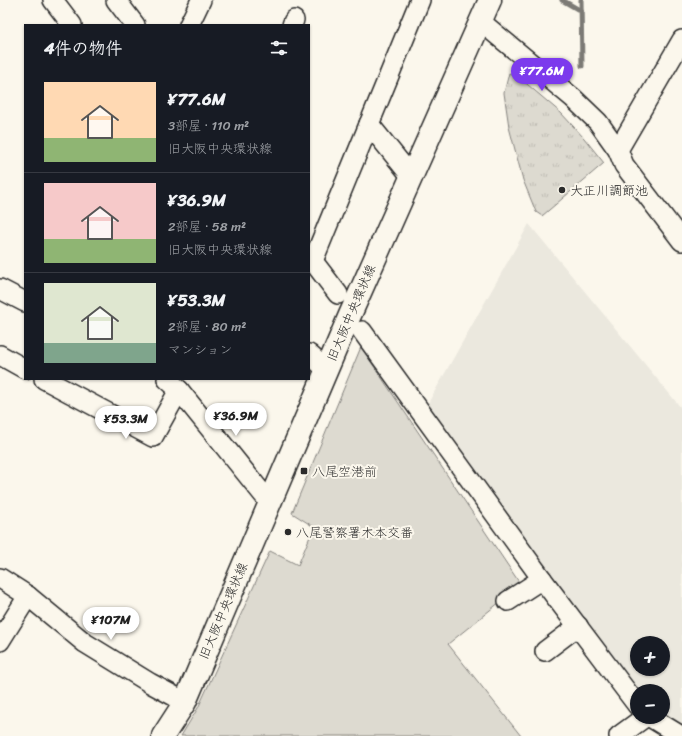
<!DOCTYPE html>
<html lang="ja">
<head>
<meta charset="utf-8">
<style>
  body { margin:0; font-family:Sriracha,"Klee One",sans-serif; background:#242831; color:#f1f3f6; height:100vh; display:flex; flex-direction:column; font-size:15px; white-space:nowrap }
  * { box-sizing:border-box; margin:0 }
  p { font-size:13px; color:#9ea1a6 }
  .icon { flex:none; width:22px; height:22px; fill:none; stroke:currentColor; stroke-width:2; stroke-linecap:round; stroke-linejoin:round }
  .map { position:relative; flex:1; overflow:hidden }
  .drawer { position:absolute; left:24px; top:24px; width:286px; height:356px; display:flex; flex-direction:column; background:#171b24; border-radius:0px; box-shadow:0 1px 3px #0004 }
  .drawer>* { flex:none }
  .buttons { position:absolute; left:630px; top:636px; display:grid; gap:8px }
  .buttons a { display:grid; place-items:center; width:40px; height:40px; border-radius:50%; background:#171b24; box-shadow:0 1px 3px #0004; font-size:20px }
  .price { position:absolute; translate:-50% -34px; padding:0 9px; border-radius:14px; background:#fff; color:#222; font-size:13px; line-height:26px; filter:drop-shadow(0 1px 2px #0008) }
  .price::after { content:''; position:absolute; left:50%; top:24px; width:12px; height:9px; margin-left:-6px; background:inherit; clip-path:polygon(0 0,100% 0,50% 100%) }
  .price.selected { background:#7c3aed; color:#fff }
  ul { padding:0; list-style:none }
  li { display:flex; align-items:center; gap:12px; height:100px; padding:0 20px }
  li+li { border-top:1px solid #363941 }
  li span { display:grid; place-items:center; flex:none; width:112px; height:80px; border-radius:0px; color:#555 }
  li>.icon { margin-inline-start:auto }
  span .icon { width:48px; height:48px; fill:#fffc; stroke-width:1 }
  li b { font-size:17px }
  h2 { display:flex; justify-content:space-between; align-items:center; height:48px; padding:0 20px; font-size:17px }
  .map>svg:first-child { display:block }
  .built { fill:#ebe8de; fill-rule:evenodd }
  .grass { fill:#dddad0; stroke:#84827e }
  .park { fill:url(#park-tufts); stroke:#84827e }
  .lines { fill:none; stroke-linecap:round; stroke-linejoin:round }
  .stream { stroke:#7b7a75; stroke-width:5 }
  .minor-casing { stroke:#2b2b2b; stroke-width:22 }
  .major-casing { stroke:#2b2b2b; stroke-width:25 }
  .minor { stroke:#fbf7ec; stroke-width:19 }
  .major { stroke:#fbf7ec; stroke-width:22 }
  .poi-dot { fill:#2b2b2b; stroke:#fbf7ec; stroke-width:1.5 }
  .labels { text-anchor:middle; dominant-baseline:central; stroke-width:4; stroke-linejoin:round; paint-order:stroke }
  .poi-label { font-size:13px; fill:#2b2b2b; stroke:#fbf7ec; text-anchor:start }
  .street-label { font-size:13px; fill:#2b2b2b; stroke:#fbf7ec }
</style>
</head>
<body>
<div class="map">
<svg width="682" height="736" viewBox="0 0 682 736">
  <defs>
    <pattern id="park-tufts" width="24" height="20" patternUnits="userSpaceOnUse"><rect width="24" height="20" fill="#dddad0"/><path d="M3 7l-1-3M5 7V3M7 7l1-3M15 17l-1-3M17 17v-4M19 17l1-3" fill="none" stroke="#bebbb3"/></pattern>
  </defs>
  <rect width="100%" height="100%" fill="#fbf7ec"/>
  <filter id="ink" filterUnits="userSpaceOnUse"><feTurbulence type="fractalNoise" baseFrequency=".025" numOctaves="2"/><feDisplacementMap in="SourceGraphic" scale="8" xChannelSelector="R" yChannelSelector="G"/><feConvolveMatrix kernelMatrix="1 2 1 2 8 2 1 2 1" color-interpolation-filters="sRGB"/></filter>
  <g filter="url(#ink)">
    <path class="built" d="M529,224L682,409V728L663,717V691H637V693L427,405ZM637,643H663V669H637Z"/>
    <path class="grass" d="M361,347L521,585L448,644L521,736H181L198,708L270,551L298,565L314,527L292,513Z"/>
    <path class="park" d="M509,73L521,79L561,113L584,138L604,163L542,216L536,212L523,180L509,127L504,93Z"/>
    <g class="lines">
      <g class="stream">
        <path d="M562,0L581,11"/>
        <path d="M581,0L582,66"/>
      </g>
      <defs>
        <g id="minor">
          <path d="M53,0L72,25"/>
          <path d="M116,0L135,25"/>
          <path d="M480,21L573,98L598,122L618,150L624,165L682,241"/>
          <path d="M189,25L201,0"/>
          <path d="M292,25L294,20"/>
          <path d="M369,124L411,176"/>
          <path d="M618,150L682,40"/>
          <path d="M309,256L338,294"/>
          <path d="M313,261L420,0"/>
          <path d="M0,289L25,302"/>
          <path d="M362,331L542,579L637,705"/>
          <path d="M309,354L327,370"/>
          <path d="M0,355L25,369"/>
          <path d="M44,379L153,437L179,390"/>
          <path d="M167,379L179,390L270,503"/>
          <path d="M0,578L28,596L85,643L150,683L185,702"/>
          <path d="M508,601L542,579"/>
          <path d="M0,641L28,596"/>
          <path d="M545,651L578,626"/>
          <path d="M650,717L681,736"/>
          <path d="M619,736L645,717"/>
        </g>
        <path id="major" d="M163,736L185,702L350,315L490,0"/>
      </defs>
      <use href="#minor" class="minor-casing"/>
      <use href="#major" class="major-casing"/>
      <use href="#minor" class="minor"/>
      <use href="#major" class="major"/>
    </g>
  </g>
  <g class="poi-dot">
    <circle cx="562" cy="190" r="4"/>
    <rect x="300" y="467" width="8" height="8" rx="2"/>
    <circle cx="288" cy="532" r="4"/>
  </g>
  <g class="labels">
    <g class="poi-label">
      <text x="570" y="190">大正川調節池</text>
      <text x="312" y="471">八尾空港前</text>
      <text x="296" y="532">八尾警察署木本交番</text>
    </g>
    <g class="street-label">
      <text transform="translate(351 313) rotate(-67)">旧大阪中央環状線</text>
      <text transform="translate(223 611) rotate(-67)">旧大阪中央環状線</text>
    </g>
  </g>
</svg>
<div class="buttons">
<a>+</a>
<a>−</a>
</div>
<b class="price selected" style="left:542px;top:92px">¥77.6M</b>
<b class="price" style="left:236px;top:437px">¥36.9M</b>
<b class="price" style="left:126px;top:440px">¥53.3M</b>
<b class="price" style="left:111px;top:641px">¥107M</b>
<section class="drawer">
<h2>4件の物件<svg class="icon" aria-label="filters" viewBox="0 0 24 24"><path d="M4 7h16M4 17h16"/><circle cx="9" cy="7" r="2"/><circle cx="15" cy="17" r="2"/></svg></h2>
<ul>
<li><span style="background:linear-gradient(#ffd9b3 70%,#8fb573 0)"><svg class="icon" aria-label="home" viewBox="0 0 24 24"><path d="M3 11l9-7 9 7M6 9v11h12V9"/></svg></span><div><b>¥77.6M</b><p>3部屋 · 110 m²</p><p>旧大阪中央環状線</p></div></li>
<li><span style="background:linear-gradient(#f6c9c9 70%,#8fb573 0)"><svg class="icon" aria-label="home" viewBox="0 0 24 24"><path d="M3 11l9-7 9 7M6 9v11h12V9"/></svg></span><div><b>¥36.9M</b><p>2部屋 · 58 m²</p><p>旧大阪中央環状線</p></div></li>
<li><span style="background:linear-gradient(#dfe7d0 75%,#7fa58c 0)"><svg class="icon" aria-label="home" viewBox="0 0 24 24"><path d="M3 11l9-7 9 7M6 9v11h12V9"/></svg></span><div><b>¥53.3M</b><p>2部屋 · 80 m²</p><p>マンション</p></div></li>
</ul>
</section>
</div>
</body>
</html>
